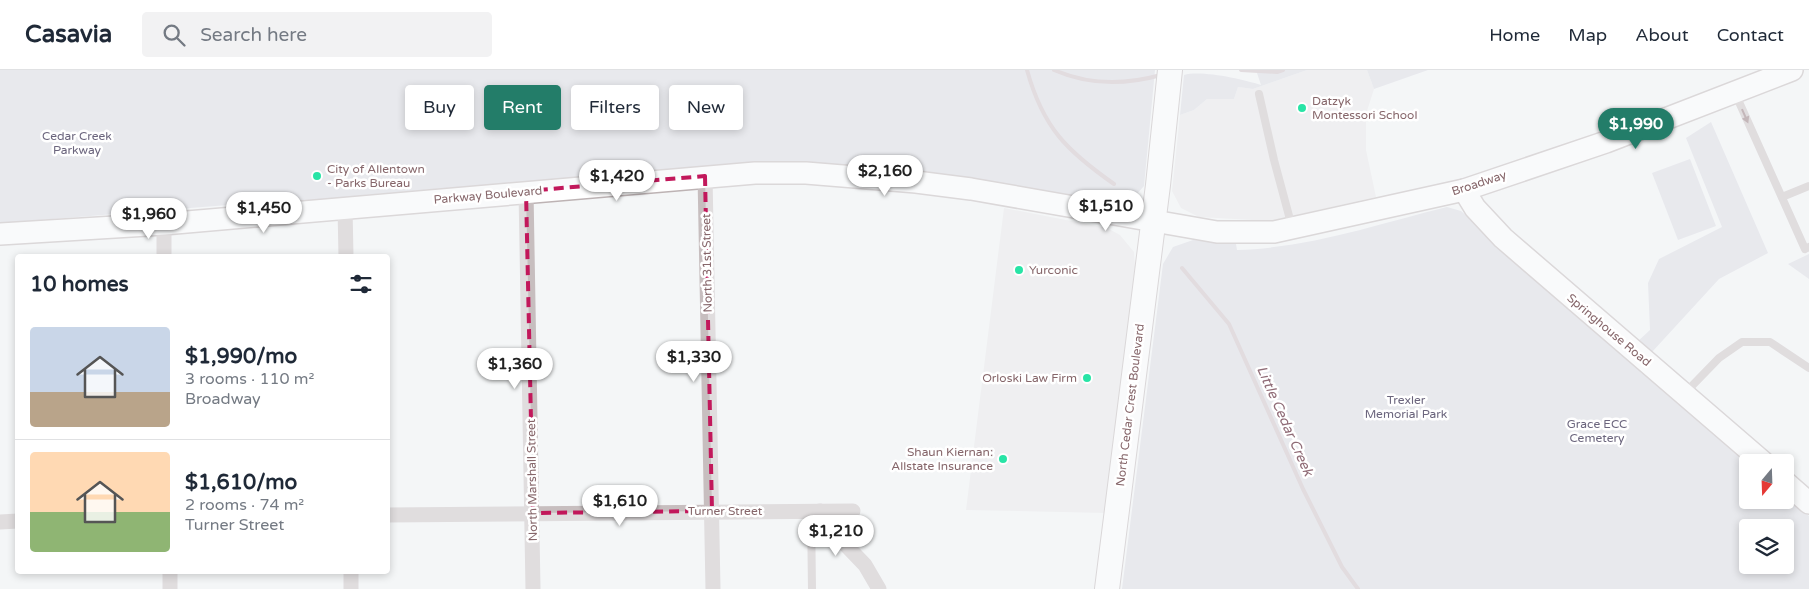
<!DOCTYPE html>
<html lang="en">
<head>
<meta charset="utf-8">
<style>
  body { margin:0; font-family:"Varela Round",sans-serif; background:#f2f2f3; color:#1f2937; height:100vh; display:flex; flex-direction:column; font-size:19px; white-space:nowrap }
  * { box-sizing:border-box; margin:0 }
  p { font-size:16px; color:#747a83 }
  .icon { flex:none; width:28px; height:28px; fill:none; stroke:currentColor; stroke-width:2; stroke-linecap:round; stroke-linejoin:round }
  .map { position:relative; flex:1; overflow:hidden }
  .panel { position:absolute; left:15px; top:184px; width:375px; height:320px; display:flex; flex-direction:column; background:#fff; border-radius:5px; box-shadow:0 2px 8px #0003 }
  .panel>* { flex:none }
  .top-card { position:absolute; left:405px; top:15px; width:475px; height:45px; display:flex; gap:10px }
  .needle { width:32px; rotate:199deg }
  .tools { position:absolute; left:1739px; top:384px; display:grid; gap:10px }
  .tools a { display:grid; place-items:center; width:55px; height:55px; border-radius:5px; background:#fff; box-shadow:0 2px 8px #0003; font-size:25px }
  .price { position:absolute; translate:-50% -42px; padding:0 11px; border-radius:18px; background:#fff; color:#222; font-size:16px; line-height:32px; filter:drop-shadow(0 1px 2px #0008) }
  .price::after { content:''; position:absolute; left:50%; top:30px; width:15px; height:11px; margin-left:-8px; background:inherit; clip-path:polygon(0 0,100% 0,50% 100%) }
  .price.on { background:#237d69; color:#fff }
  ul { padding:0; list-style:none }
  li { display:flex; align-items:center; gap:15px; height:125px; padding:0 15px }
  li+li { border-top:1px solid #e0e1e3 }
  li span { display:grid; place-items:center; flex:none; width:140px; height:100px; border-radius:5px; color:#555 }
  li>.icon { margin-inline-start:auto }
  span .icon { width:60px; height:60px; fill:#fffc; stroke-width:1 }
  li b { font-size:21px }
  h2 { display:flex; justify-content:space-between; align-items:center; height:60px; padding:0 15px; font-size:21px }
  .chip { padding:0 18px; border-radius:5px; background:#fff; box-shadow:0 2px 8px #0003; font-size:18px; line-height:45px }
  .chip.on { background:#237d69; color:#fff }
  header { display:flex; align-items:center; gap:30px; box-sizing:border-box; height:70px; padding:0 25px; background:#fff; border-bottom:1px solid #e0e1e3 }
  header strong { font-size:24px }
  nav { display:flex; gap:28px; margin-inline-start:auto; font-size:18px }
  .search { width:350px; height:45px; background:#f2f2f3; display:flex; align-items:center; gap:12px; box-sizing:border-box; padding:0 18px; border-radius:5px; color:#747a83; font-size:19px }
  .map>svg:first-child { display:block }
  .built { fill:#e8e7e8 }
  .green { fill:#d9d9e1; fill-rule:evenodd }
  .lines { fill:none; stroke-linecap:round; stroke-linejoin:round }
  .stream { stroke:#ccbcc0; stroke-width:4 }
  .secondary-casing { stroke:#bdb3b4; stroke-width:24 }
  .primary-casing { stroke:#bbb2b3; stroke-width:26 }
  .lane { stroke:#c7bebf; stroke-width:8 }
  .street { stroke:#c7bebf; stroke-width:15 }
  .secondary { stroke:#fff; stroke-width:21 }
  .primary { stroke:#fff; stroke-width:24 }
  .oneway { fill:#896a6e }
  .marked { fill:none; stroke:#c2185b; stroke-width:4; stroke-dasharray:10 6; stroke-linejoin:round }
  .poi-dot { fill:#28e4a6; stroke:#fff; stroke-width:2 }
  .labels { text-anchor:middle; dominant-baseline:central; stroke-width:5; stroke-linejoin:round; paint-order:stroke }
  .poi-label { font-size:12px; fill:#86666a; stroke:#fff; text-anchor:start }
  .park-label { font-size:12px; fill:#6b657d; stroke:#fff }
  .street-label { font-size:12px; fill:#86666a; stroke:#fff }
  .water-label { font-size:14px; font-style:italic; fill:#906c77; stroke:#fff }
</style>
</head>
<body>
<header>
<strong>Casavia</strong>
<div class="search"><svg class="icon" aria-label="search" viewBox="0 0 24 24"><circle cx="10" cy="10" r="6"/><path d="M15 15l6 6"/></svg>Search here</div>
<nav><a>Home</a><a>Map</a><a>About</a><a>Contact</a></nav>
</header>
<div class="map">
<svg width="1809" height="519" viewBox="0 0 1809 519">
  <rect width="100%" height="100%" fill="#f4f6f7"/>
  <g class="built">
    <path d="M1307,0H1367L1374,19L1366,44V80L1376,127L1270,151L1199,147L1181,138L1172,121L1180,45L1194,40L1207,29H1234L1238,17L1253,19Z"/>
    <path d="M1004,138L1107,158L1120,165L1134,182L1135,197L1106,443L966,440Z"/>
  </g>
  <g class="green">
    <path d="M0,0H1155L1144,116L1136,125L1118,133L828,94H742L363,125L338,131L294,134L267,132L15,152L0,156Z"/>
    <path d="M1256,0H1307L1253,19L1238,17L1234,29H1207L1194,40L1180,45L1184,5C1201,0 1242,9 1261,15Z"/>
    <path d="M1367,0H1428L1374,19Z"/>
    <path d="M1711,52L1768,183L1719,209L1652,282L1636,273L1650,260L1648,213L1659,189L1722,157L1686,68Z"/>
    <path d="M1690,89L1716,156L1678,170L1652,103Z"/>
    <path d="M1447,137L1461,141L1748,392V430H1785V424L1809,446V519H1122L1163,194L1173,177L1193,170L1236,174L1237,180C1309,178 1378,154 1447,137ZM1748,458H1785V495H1748Z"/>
    <path d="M1809,184V209L1788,194Z"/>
  </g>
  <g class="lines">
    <g class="stream">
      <path d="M1027,0C1043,58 1067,81 1114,114"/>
      <path d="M1054,0C1088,15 1125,15 1161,5"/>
      <path d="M1241,0L1277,2L1283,0"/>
      <path d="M1182,198L1229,254L1303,419L1342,497L1358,519"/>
    </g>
    <defs>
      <g id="secondary">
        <path d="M1464,120L1475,138L1503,168L1763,392"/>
        <path d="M0,164L164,154L755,103H806L916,112L971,119L1217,162H1274L1464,120L1606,72L1792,0"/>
        <path d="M1785,412L1809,433"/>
      </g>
      <path id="primary" d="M1107,519L1158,115L1170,0"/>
    </defs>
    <use href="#secondary" class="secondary-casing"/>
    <use href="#primary" class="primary-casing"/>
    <g class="lane">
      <path d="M1735,23L1805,179L1809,177"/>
      <path d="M1259,24L1274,90L1292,157"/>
      <path d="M1782,127L1809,116"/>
      <path d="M1685,323L1719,288L1742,272H1770L1809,298"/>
      <path d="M811,441L812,519"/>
    </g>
    <g class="street">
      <path d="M705,106L713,519"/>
      <path d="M526,121L533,519"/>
      <path d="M345,138L346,186"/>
      <path d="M164,154V186"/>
      <path d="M820,441L840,469L865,495L879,519"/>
      <path d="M388,445L853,441"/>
      <path d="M0,452L18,451"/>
      <path d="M170,501V519"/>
      <path d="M351,501V519"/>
    </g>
    <use href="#secondary" class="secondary"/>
    <use href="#primary" class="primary"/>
  </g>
  <defs><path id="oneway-solid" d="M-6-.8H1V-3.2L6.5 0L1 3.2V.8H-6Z" transform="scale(1.25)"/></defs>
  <use class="oneway" href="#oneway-solid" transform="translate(1745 46) rotate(66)"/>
  <path d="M0 0H1809V519H0ZM705,106L712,441L533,443L526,121Z" fill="#f4f6f7" fill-opacity=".55" fill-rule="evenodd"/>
  <path class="marked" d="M705,106L712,441L533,443L526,121Z"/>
  <g class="poi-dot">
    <circle cx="1302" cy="38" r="5"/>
    <circle cx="317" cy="106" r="5"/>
    <circle cx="1019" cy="200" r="5"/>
    <circle cx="1087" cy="308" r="5"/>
    <circle cx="1003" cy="389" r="5"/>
  </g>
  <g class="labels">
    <g class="poi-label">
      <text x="1312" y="31">Datzyk<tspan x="1312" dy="14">Montessori School</tspan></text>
      <text x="327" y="99">City of Allentown<tspan x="327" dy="14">- Parks Bureau</tspan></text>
      <text x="1029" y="200">Yurconic</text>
      <text x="1077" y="308" text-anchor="end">Orloski Law Firm</text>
      <text x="993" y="382" text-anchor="end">Shaun Kiernan:<tspan x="993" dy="14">Allstate Insurance</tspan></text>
    </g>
    <g class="park-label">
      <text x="77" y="66">Cedar Creek<tspan x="77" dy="14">Parkway</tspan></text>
      <text x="1406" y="330">Trexler<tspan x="1406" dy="14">Memorial Park</tspan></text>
      <text x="1597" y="354">Grace ECC<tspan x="1597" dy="14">Cemetery</tspan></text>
    </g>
    <g class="street-label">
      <text transform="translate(1479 113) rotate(-18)">Broadway</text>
      <text transform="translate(488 125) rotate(-5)">Parkway Boulevard</text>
      <text transform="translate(707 193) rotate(-91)">North 31st Street</text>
      <text transform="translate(1609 260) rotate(40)">Springhouse Road</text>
      <text transform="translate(1130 335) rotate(-83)">North Cedar Crest Boulevard</text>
      <text transform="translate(532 410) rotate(-91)">North Marshall Street</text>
      <text x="725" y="441">Turner Street</text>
    </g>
    <g class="water-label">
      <text transform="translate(1285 351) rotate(66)">Little Cedar Creek</text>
    </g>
  </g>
</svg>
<div class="tools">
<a><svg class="needle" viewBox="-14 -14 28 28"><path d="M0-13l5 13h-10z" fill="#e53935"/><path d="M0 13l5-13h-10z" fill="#747a83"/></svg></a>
<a><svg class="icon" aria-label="layers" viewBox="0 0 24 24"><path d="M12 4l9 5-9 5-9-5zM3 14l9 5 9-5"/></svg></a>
</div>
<b class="price on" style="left:1636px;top:80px">$1,990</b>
<b class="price" style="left:885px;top:127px">$2,160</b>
<b class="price" style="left:617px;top:132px">$1,420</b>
<b class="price" style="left:1106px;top:162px">$1,510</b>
<b class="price" style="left:264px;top:164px">$1,450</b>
<b class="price" style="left:149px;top:170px">$1,960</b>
<b class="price" style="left:694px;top:313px">$1,330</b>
<b class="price" style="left:515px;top:320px">$1,360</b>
<b class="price" style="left:620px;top:457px">$1,610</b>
<b class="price" style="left:836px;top:487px">$1,210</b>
<div class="top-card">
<a class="chip">Buy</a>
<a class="chip on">Rent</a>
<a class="chip">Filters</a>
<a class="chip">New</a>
</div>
<section class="panel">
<h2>10 homes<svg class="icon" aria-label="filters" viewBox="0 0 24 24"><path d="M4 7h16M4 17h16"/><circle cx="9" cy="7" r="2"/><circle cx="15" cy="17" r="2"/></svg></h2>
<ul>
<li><span style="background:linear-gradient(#c9d6e8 65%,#b9a48a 0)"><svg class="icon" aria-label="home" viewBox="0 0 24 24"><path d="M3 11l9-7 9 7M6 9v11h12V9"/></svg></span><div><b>$1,990/mo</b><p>3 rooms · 110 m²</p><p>Broadway</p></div></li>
<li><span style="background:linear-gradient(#ffd9b3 60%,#8fb573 0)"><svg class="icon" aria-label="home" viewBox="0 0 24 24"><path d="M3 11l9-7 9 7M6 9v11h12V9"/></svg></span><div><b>$1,610/mo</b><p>2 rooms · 74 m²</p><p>Turner Street</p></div></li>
</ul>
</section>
</div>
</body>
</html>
